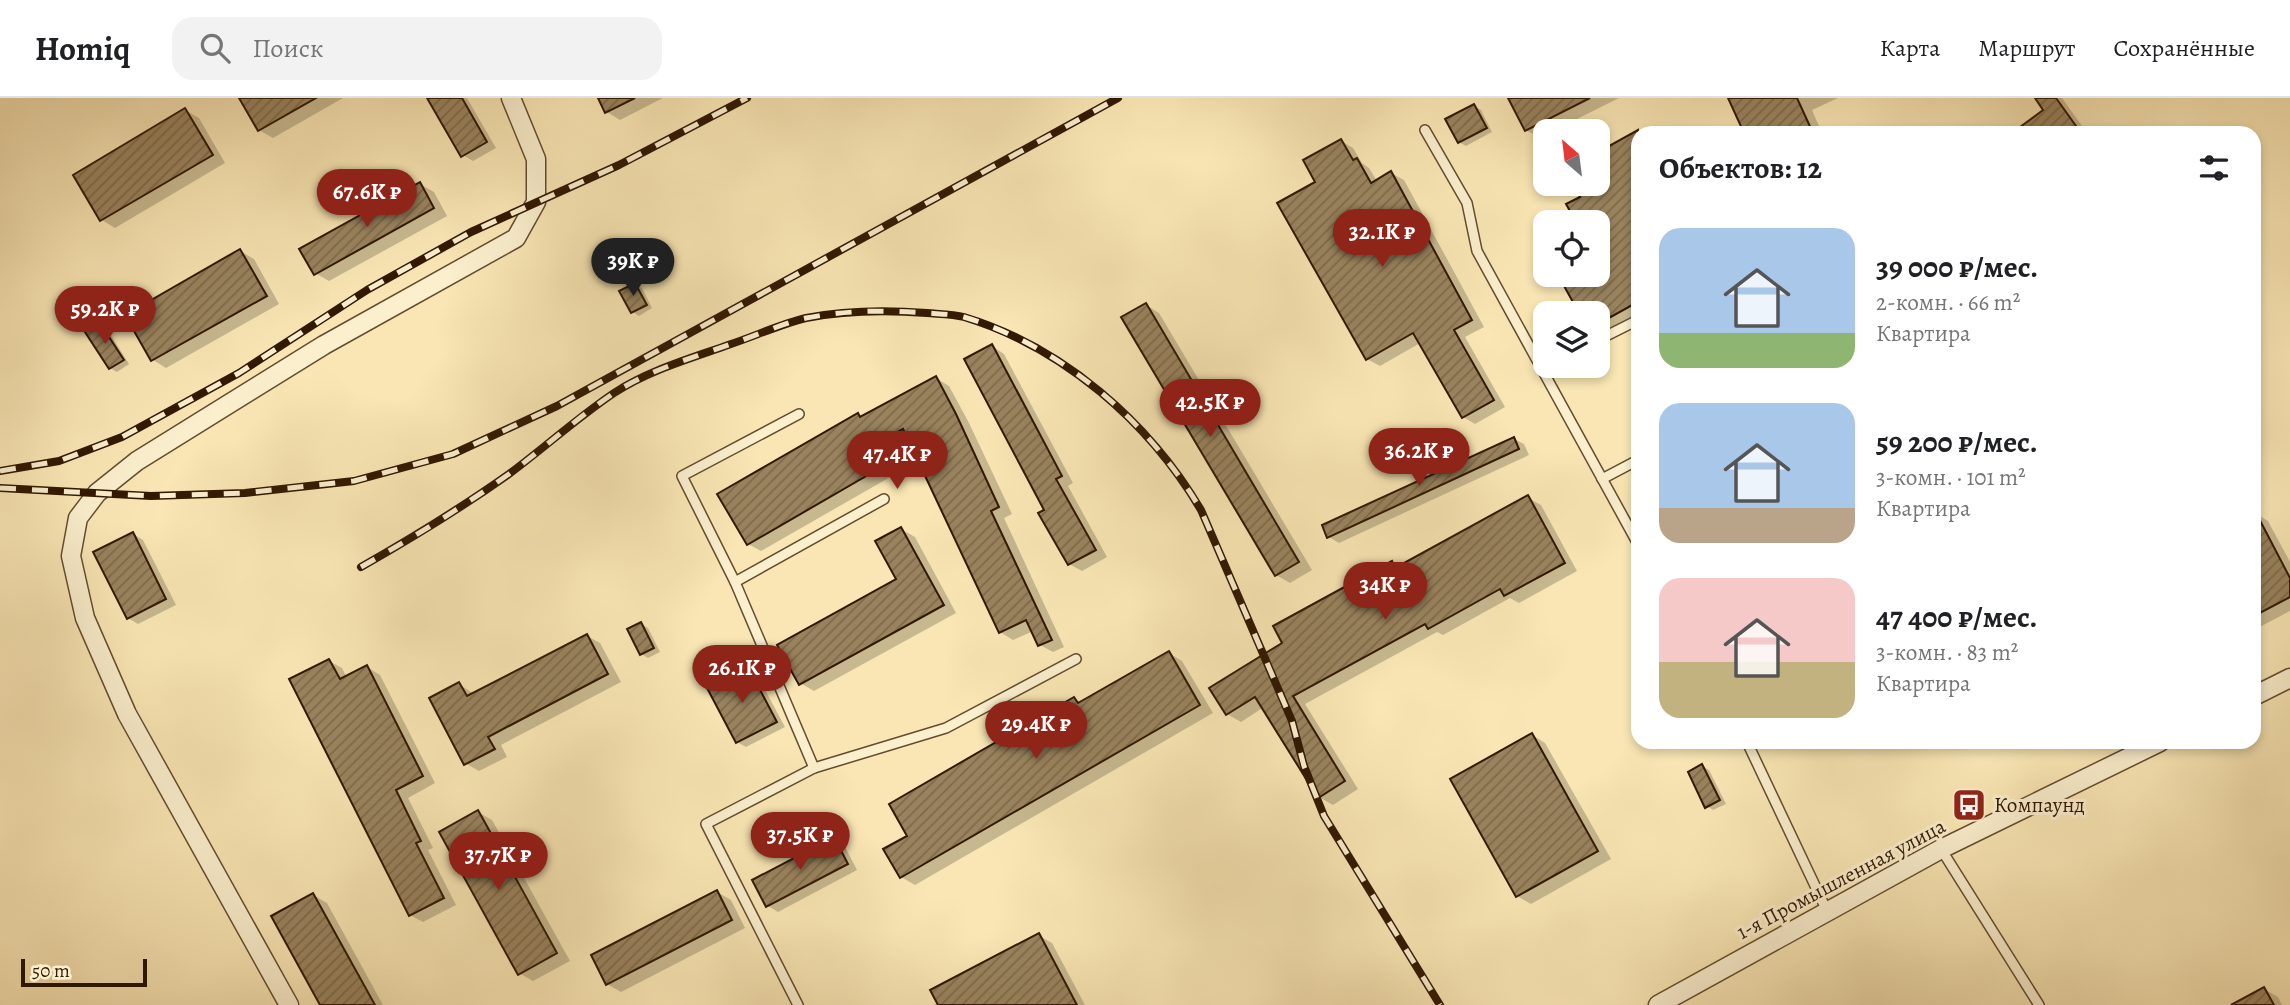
<!DOCTYPE html>
<html lang="ru">
<head>
<meta charset="utf-8">
<style>
  body { margin:0; font-family:Alegreya,serif; background:#f2f2f2; color:#202124; height:100vh; display:flex; flex-direction:column; font-size:26px; white-space:nowrap }
  * { box-sizing:border-box; margin:0 }
  p { font-size:23px; color:#757577 }
  .icon { flex:none; width:38px; height:38px; fill:none; stroke:currentColor; stroke-width:2; stroke-linecap:round; stroke-linejoin:round }
  .map { position:relative; flex:1; overflow:hidden }
  .details { position:absolute; left:1631px; top:28px; width:630px; height:623px; display:flex; flex-direction:column; background:#fff; border-radius:21px; box-shadow:0 4px 10px #0003 }
  .details>* { flex:none }
  .needle { width:46px; rotate:332deg }
  .controls { position:absolute; left:1533px; top:21px; display:grid; gap:14px }
  .controls a { display:grid; place-items:center; width:77px; height:77px; border-radius:14px; background:#fff; box-shadow:0 4px 10px #0003; font-size:35px }
  .scale { position:absolute; left:21px; bottom:18px; width:126px; box-sizing:border-box; padding-left:7px; border:4px solid #311800; border-top:0; font-size:19px; line-height:24px; white-space:nowrap; color:#311800; -webkit-text-stroke:5px #fbefce; paint-order:stroke }
  .price { position:absolute; translate:-50% -60px; padding:0 16px; border-radius:24px; background:#8f2418; color:#fff; font-size:23px; line-height:46px; filter:drop-shadow(0 2px 4px #0008) }
  .price::after { content:''; position:absolute; left:50%; top:42px; width:21px; height:16px; margin-left:-10px; background:inherit; clip-path:polygon(0 0,100% 0,50% 100%) }
  .price.active { background:#222; color:#fff }
  ul { padding:0; list-style:none }
  li { display:flex; align-items:center; gap:21px; height:175px; padding:0 28px }
  li span { display:grid; place-items:center; flex:none; width:196px; height:140px; border-radius:21px; color:#555 }
  li>.icon { margin-inline-start:auto }
  span .icon { width:84px; height:84px; fill:#fffc; stroke-width:1 }
  li b { font-size:30px }
  h2 { display:flex; justify-content:space-between; align-items:center; height:84px; padding:0 28px; font-size:30px }
  header { display:flex; align-items:center; gap:42px; box-sizing:border-box; height:98px; padding:0 35px; background:#fff; border-bottom:2px solid #e0e0e0 }
  header strong { font-size:33px }
  nav { display:flex; gap:38px; margin-inline-start:auto; font-size:24px }
  .search { width:490px; height:63px; background:#f2f2f2; display:flex; align-items:center; gap:18px; box-sizing:border-box; padding:0 24px; border-radius:21px; color:#757577; font-size:26px }
  .map>svg:first-child { display:block }
  .shadow { fill:#0003 }
  .building { fill:url(#building-hatch); stroke:#311800; stroke-width:2 }
  .lines { fill:none; stroke-linecap:round; stroke-linejoin:round }
  .lane-casing { stroke:#634c2d; stroke-width:12 }
  .street-casing { stroke:#634c2d; stroke-width:21 }
  .lane { stroke:#fbefce; stroke-width:9 }
  .street { stroke:#fbefce; stroke-width:18 }
  .rail-casing { stroke:#311800; stroke-width:8 }
  .rail { stroke:#fbefce; stroke-width:5; stroke-dasharray:16; stroke-linecap:butt }
  .labels { text-anchor:middle; dominant-baseline:central; stroke-width:6; stroke-linejoin:round; paint-order:stroke }
  .poi-label { font-size:21px; fill:#311800; stroke:#fbefce; text-anchor:start }
  .street-label { font-size:21px; fill:#311800; stroke:#fbefce }
</style>
</head>
<body>
<header>
<strong>Homiq</strong>
<div class="search"><svg class="icon" aria-label="search" viewBox="0 0 24 24"><circle cx="10" cy="10" r="6"/><path d="M15 15l6 6"/></svg>Поиск</div>
<nav><a>Карта</a><a>Маршрут</a><a>Сохранённые</a></nav>
</header>
<div class="map">
<svg width="2290" height="907" viewBox="0 0 2290 907">
  <defs>
    <pattern id="building-hatch" width="6" height="6" patternUnits="userSpaceOnUse" patternTransform="scale(1.75)"><rect width="6" height="6" fill="#99835e"/><path d="M-1 1l2-2M0 6l6-6M5 7l2-2" fill="none" stroke="#7d6a4b"/></pattern>
  </defs>
  <rect width="100%" height="100%" fill="#f9e6b4"/>
  <filter id="stains"><feTurbulence type="fractalNoise" baseFrequency=".00286" numOctaves="4"/><feColorMatrix values="0 0 0 0 .2 0 0 0 0 .09 0 0 0 0 .02 0 0 0 .5 -.17"/></filter>
  <radialGradient id="worn" r=".72"><stop offset=".6" stop-color="#630" stop-opacity="0"/><stop offset="1" stop-color="#630" stop-opacity=".3"/></radialGradient>
  <g class="shadow">
    <path d="M241,0H343L273,40L259,32Z"/>
    <path d="M429,0H467L496,50L473,63L463,57Z"/>
    <path d="M599,0H663L620,22L607,14Z"/>
    <path d="M1510,0H1619L1553,33H1545V37L1540,40L1526,32Z"/>
    <path d="M1730,0H1838L1812,12L1822,35H1746Z"/>
    <path d="M2037,0H2062L2087,35H2015L2046,12Z"/>
    <path d="M1474,8L1481,12L1492,34L1466,48L1459,44Z"/>
    <path d="M185,12L199,20L225,65L115,130L102,122L75,78Z"/>
    <path d="M1643,32L1649,35H1638V218L1602,238L1598,235V215H1581L1560,177H1598V124H1578L1569,107L1582,99L1575,86H1598V56Z"/>
    <path d="M1341,43L1353,50L1362,65L1369,70L1377,83L1391,75L1404,82L1484,229L1465,239L1505,309L1475,326L1463,319L1420,245L1380,268L1367,261L1317,85Z"/>
    <path d="M420,86L434,94L447,118L329,183L315,175Z"/>
    <path d="M240,153L254,161L279,206L166,270L153,262Z"/>
    <path d="M635,187L642,190L652,210L639,218L633,214Z"/>
    <path d="M1146,207L1159,215L1312,472L1290,485L1276,477Z"/>
    <path d="M100,227L107,231L129,266L117,274L110,270Z"/>
    <path d="M992,248L1004,256L1073,385L1068,388L1107,459L1082,473L1069,466L1047,412Z"/>
    <path d="M936,280L949,288L969,325L1012,416L1004,420L1064,549L1053,554L1040,547L1033,533L1013,542L1000,534L910,341L887,354L899,374L761,453L748,446L858,317L862,320Z"/>
    <path d="M1514,341L1524,346L1529,357L1339,445L1329,439Z"/>
    <path d="M1528,400L1541,407L1577,473L1519,505L1510,500L1443,537L1437,534L1305,606L1358,691L1333,707L1319,699L1264,609L1241,624L1227,616L1284,545L1392,465L1400,470Z"/>
    <path d="M2255,415L2268,423L2290,464V513L2254,532Z"/>
    <path d="M901,431L915,439L956,515L814,593L800,585L899,482Z"/>
    <path d="M133,436L143,442L176,507L138,526L128,520Z"/>
    <path d="M641,526L648,530L660,554L648,560L641,556Z"/>
    <path d="M587,538L600,545L621,584L501,647L507,659L479,673L465,665L459,586L474,596Z"/>
    <path d="M1169,555L1182,563L1213,615L915,787L901,779L909,738L1074,601L1081,605Z"/>
    <path d="M329,563L342,570L347,580L367,569L380,577L435,685L408,700L433,750L428,752L456,807L423,824L410,817Z"/>
    <path d="M748,571L757,577L785,629L746,649L737,644Z"/>
    <path d="M1532,637L1545,645L1611,761L1531,806L1517,798Z"/>
    <path d="M1702,668L1709,672L1726,706L1713,712L1707,708Z"/>
    <path d="M478,714L492,722L570,863L533,883L519,875Z"/>
    <path d="M834,741L844,747L857,772L778,814L768,808Z"/>
    <path d="M717,794L731,802L745,830L621,894L607,886Z"/>
    <path d="M313,797L327,805L383,907H322Z"/>
    <path d="M1038,837L1052,845L1085,907H934Z"/>
    <path d="M2264,891L2278,899L2282,907H2234Z"/>
  </g>
  <g class="building">
    <path d="M239,0H316L258,33Z"/>
    <path d="M427,0H462L487,44L461,59Z"/>
    <path d="M598,0H635L605,15Z"/>
    <path d="M1508,0H1590L1525,33Z"/>
    <path d="M1728,0H1797L1813,35H1744Z"/>
    <path d="M2035,0H2056L2081,35H2012L2043,12Z"/>
    <path d="M1474,6L1487,30L1458,45L1445,21Z"/>
    <path d="M185,10L213,57L100,123L73,77Z"/>
    <path d="M1638,32V204L1598,226V215H1579L1558,177H1598V124H1576L1566,106L1580,99L1573,86H1598V54Z"/>
    <path d="M1341,41L1353,62L1357,60L1371,85L1391,73L1472,222L1454,232L1494,302L1462,320L1413,235L1366,262L1277,105L1315,84L1303,62Z"/>
    <path d="M420,84L434,110L314,177L299,151Z"/>
    <path d="M240,151L267,198L151,263L125,217Z"/>
    <path d="M635,185L647,207L631,215L619,193Z"/>
    <path d="M1146,205L1299,464L1275,478L1121,219Z"/>
    <path d="M100,225L124,262L109,271L85,234Z"/>
    <path d="M992,246L1062,378L1056,381L1096,452L1068,467L1038,415L1044,412L964,261Z"/>
    <path d="M936,278L956,316L999,409L991,413L1052,542L1038,548L1026,522L999,535L903,331L875,346L887,366L747,447L717,396L858,315L860,319Z"/>
    <path d="M1514,339L1519,351L1327,440L1322,427Z"/>
    <path d="M1528,397L1565,465L1504,498L1500,491L1428,531L1425,526L1293,598L1345,683L1318,700L1255,599L1226,617L1209,590L1282,545L1273,528L1392,463L1395,470Z"/>
    <path d="M2254,411L2290,480V499L2254,518Z"/>
    <path d="M901,429L944,507L799,587L777,547L896,481L875,443Z"/>
    <path d="M133,434L166,501L127,521L93,454Z"/>
    <path d="M641,524L654,550L640,557L627,531Z"/>
    <path d="M587,536L608,576L488,639L495,651L464,667L429,600L459,584L467,598Z"/>
    <path d="M1169,553L1200,607L900,780L883,751L907,738L889,706L1074,599L1078,605Z"/>
    <path d="M329,561L340,581L367,567L423,678L396,692L421,743L416,745L444,800L409,818L289,581Z"/>
    <path d="M748,569L777,624L736,645L707,590Z"/>
    <path d="M1532,635L1598,753L1516,799L1450,681Z"/>
    <path d="M1702,666L1720,702L1705,710L1688,674Z"/>
    <path d="M478,712L557,855L518,877L439,734Z"/>
    <path d="M834,739L848,766L766,809L752,782Z"/>
    <path d="M717,792L732,822L606,887L591,857Z"/>
    <path d="M313,795L375,907H320L271,818Z"/>
    <path d="M1039,835L1077,907H938L930,892Z"/>
    <path d="M2264,889L2274,907H2231Z"/>
  </g>
  <g class="lines">
    <defs>
      <g id="lane">
        <path d="M1425,32L1467,105L1477,153L1638,446"/>
        <path d="M1598,242L1638,222"/>
        <path d="M1602,381L1638,362"/>
        <path d="M735,484L682,378L799,316"/>
        <path d="M1747,644L1827,813"/>
        <path d="M814,670L735,484L884,401"/>
        <path d="M1941,751L2039,907"/>
        <path d="M798,907L706,726L814,670L946,630L1076,561"/>
      </g>
      <g id="street">
        <path d="M2254,598L2290,580"/>
        <path d="M289,907L127,616L85,520L71,458L78,420L97,395L137,363L324,247L516,140L536,104V61L511,0"/>
        <path d="M1658,907L1941,751L2160,644"/>
      </g>
    </defs>
    <use href="#lane" class="lane-casing"/>
    <use href="#street" class="street-casing"/>
    <use href="#lane" class="lane"/>
    <use href="#street" class="street"/>
    <defs>
      <g id="rail">
        <path d="M0,373L59,363L122,339L239,275L367,192L471,134L619,67L747,0"/>
        <path d="M0,390L151,398L245,395L354,383L453,356L557,308L1118,0"/>
        <path d="M361,469C412,440 461,410 509,376C544,350 577,320 614,295C649,272 692,260 731,246C755,238 781,226 806,220C847,212 887,212 927,215C939,216 953,216 964,219C1063,249 1149,324 1201,412L1292,623L1304,668L1324,718L1440,907"/>
      </g>
    </defs>
    <use href="#rail" class="rail-casing"/>
    <use href="#rail" class="rail"/>
  </g>
  <defs>
    <symbol id="bus-square" viewBox="-11 -11 22 22"><rect x="-9" y="-9" width="18" height="18" rx="4" fill="#8f2418" stroke="#fbefce"/><path d="M-5-6H5V4H4V6H2V4H-2V6H-4V4H-5ZM-3.5-4V0h7V-4ZM-3.5 1.2v1.5H-2V1.2ZM2 1.2v1.5H3.5V1.2Z" fill="#fff"/></symbol>
  </defs>
  <g fill-rule="evenodd">
    <use href="#bus-square" x="1950" y="688" width="38" height="38"/>
  </g>
  <g class="labels">
    <g class="poi-label">
      <text x="1994" y="707">Компаунд</text>
    </g>
    <g class="street-label">
      <text transform="translate(1841 781) rotate(-28)">1-я Промышленная улица</text>
    </g>
  </g>
  <rect width="100%" height="100%" filter="url(#stains)"/>
  <rect width="100%" height="100%" fill="url(#worn)"/>
</svg>
<div class="controls">
<a><svg class="needle" viewBox="-14 -14 28 28"><path d="M0-13l5 13h-10z" fill="#e53935"/><path d="M0 13l5-13h-10z" fill="#757577"/></svg></a>
<a><svg class="icon" aria-label="locate" viewBox="0 0 24 24"><circle cx="12" cy="12" r="6"/><path d="M12 2v4M12 18v4M2 12h4M18 12h4"/></svg></a>
<a><svg class="icon" aria-label="layers" viewBox="0 0 24 24"><path d="M12 4l9 5-9 5-9-5zM3 14l9 5 9-5"/></svg></a>
</div>
<div class="scale">50 m</div>
<b class="price" style="left:367px;top:131px">67.6K ₽</b>
<b class="price" style="left:1382px;top:171px">32.1K ₽</b>
<b class="price active" style="left:633px;top:200px">39K ₽</b>
<b class="price" style="left:105px;top:248px">59.2K ₽</b>
<b class="price" style="left:1210px;top:341px">42.5K ₽</b>
<b class="price" style="left:1419px;top:390px">36.2K ₽</b>
<b class="price" style="left:897px;top:393px">47.4K ₽</b>
<b class="price" style="left:1385px;top:524px">34K ₽</b>
<b class="price" style="left:742px;top:607px">26.1K ₽</b>
<b class="price" style="left:1036px;top:663px">29.4K ₽</b>
<b class="price" style="left:800px;top:774px">37.5K ₽</b>
<b class="price" style="left:498px;top:794px">37.7K ₽</b>
<section class="details">
<h2>Объектов: 12<svg class="icon" aria-label="filters" viewBox="0 0 24 24"><path d="M4 7h16M4 17h16"/><circle cx="9" cy="7" r="2"/><circle cx="15" cy="17" r="2"/></svg></h2>
<ul>
<li><span style="background:linear-gradient(#a9c7e8 75%,#8fb573 0)"><svg class="icon" aria-label="home" viewBox="0 0 24 24"><path d="M3 11l9-7 9 7M6 9v11h12V9"/></svg></span><div><b>39 000 ₽/мес.</b><p>2-комн. · 66 m²</p><p>Квартира</p></div></li>
<li><span style="background:linear-gradient(#a9c7e8 75%,#b9a48a 0)"><svg class="icon" aria-label="home" viewBox="0 0 24 24"><path d="M3 11l9-7 9 7M6 9v11h12V9"/></svg></span><div><b>59 200 ₽/мес.</b><p>3-комн. · 101 m²</p><p>Квартира</p></div></li>
<li><span style="background:linear-gradient(#f6c9c9 60%,#c2b280 0)"><svg class="icon" aria-label="home" viewBox="0 0 24 24"><path d="M3 11l9-7 9 7M6 9v11h12V9"/></svg></span><div><b>47 400 ₽/мес.</b><p>3-комн. · 83 m²</p><p>Квартира</p></div></li>
</ul>
</section>
</div>
</body>
</html>
